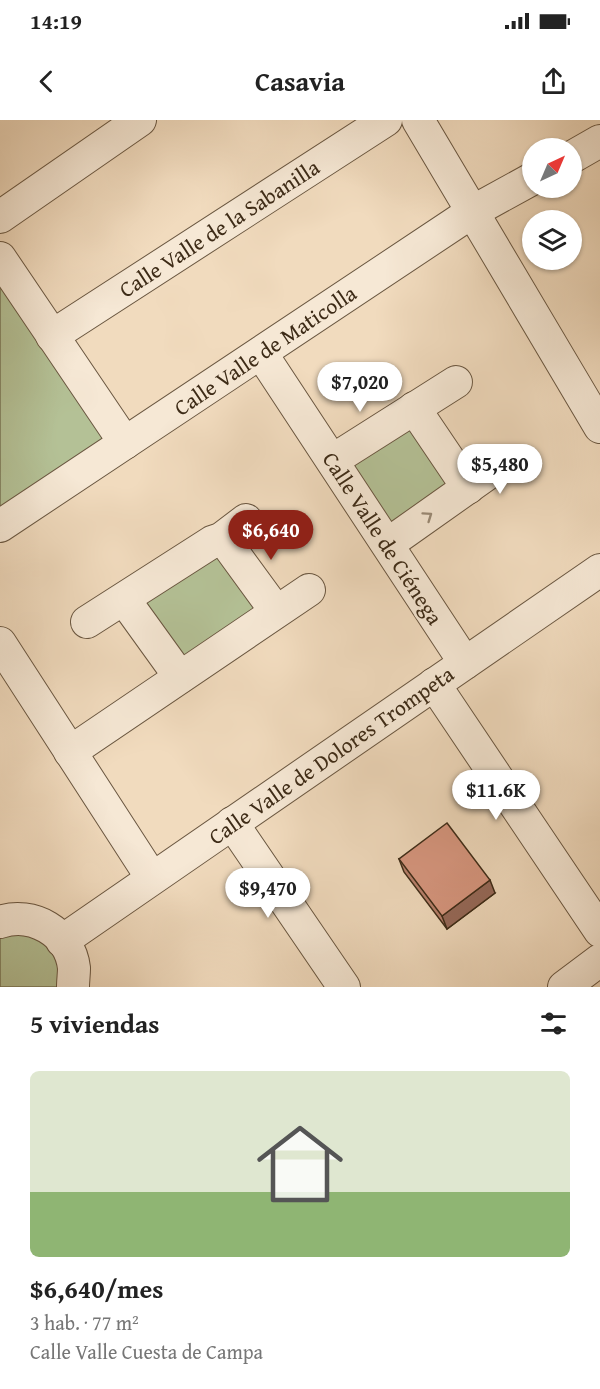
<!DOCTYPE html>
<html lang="es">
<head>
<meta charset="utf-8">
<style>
  body { margin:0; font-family:"Gentium Book Plus",serif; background:#f2f2f2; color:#222; height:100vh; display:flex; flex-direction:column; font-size:22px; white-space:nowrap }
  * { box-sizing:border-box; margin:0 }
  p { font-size:20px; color:#767676 }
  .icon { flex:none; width:33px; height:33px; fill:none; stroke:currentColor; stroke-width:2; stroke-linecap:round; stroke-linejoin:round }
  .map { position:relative; height:867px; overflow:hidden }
  .drawer { display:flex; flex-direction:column; background:#fff; flex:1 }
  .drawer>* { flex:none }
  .needle { width:39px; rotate:44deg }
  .buttons { position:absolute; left:522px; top:18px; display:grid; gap:12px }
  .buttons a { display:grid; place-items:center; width:60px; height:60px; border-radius:50%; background:#fff; box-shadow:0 2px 4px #0004; font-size:30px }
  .price { position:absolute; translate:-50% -51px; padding:0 14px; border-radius:21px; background:#fff; color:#222; font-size:20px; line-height:39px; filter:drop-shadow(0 2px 3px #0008) }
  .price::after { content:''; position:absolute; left:50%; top:36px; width:18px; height:14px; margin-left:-9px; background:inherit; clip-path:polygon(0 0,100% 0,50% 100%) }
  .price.selected { background:#8f2418; color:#fff }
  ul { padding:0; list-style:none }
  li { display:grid; align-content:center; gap:12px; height:318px; padding:0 30px }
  li span { display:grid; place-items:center; height:186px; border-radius:9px; color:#555 }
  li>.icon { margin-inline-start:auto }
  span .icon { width:108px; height:108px; fill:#fffc; stroke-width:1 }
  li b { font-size:26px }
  h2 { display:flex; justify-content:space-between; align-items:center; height:72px; padding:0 30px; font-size:26px }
  .status { display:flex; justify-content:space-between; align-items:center; height:42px; padding:0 30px; background:#fff; direction:ltr }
  .status svg { height:16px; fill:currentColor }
  header { display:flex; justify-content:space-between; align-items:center; height:78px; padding:0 30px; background:#fff; font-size:27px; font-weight:700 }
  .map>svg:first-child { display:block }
  .green { fill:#b4c196; stroke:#787656; stroke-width:1.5 }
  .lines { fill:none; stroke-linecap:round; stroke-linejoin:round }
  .minor-casing { stroke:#6a5741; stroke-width:34 }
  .minor { stroke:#f6e8d5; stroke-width:32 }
  .wall { fill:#b9816d; stroke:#3d2b17; stroke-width:1.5 }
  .shaded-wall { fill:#966959; stroke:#3d2b17; stroke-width:1.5 }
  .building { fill:#d7967f; stroke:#3d2b17; stroke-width:1.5 }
  .oneway { stroke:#9a8a76 }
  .labels { text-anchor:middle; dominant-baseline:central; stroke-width:5; stroke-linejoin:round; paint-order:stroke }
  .street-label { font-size:22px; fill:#3d2b17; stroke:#f6e8d5 }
</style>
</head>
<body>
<div class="status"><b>14:19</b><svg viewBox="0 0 49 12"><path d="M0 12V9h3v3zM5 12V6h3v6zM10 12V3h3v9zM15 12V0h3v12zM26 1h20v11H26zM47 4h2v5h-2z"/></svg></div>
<header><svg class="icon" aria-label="back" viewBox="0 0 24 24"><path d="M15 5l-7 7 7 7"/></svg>Casavia<svg class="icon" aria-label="share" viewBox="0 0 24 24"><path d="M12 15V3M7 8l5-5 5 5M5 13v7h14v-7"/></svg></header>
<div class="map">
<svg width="600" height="867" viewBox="0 0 600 867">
  <rect width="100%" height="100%" fill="#f1dbbe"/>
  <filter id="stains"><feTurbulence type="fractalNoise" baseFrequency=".00333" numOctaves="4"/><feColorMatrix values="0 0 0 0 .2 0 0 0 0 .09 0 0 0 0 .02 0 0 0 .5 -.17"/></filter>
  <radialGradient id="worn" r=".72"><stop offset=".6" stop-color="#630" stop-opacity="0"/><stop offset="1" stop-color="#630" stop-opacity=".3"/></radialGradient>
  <g class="green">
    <path d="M0,137L125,323L0,406Z"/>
    <path d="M414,292L466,368L387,423L335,344Z"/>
    <path d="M221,419L272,494L180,557L126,478Z"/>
    <path d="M23,807L59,829L63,867H0V813Z"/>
  </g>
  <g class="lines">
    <defs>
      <g id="minor">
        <path d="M418,0L600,307"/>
        <path d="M572,37L600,21"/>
        <path d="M0,97L140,0"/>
        <path d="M0,138L125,323"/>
        <path d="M52,216L386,0"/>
        <path d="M261,233L465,543"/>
        <path d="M414,288L468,368"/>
        <path d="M333,340L456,262"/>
        <path d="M0,406L472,92L532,59"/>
        <path d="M221,419L227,424L270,483L272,494"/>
        <path d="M388,424L504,342"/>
        <path d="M126,478L131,489L180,557"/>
        <path d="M87,502L212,422L221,419L246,400"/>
        <path d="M0,523L152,758"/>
        <path d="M434,564L600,811"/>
        <path d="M70,632L309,470"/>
        <path d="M232,703L344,867"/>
        <path d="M0,802C32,791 70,812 74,848C74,854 73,861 73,867"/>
        <path d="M62,821L600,450"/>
        <path d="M564,867L600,840"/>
      </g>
    </defs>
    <use href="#minor" class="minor-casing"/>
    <use href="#minor" class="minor"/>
  </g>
  <path class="wall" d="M399,739L495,773L447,809L404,752Z"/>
  <path class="shaded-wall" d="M490,760L495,773L447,809L442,796Z"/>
  <path class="building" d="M447,703L490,760L442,796L399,739Z"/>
  <defs><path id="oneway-chevron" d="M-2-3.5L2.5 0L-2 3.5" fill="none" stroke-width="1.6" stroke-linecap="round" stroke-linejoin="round" transform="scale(1.5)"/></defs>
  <use class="oneway" href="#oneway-chevron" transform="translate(428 396) rotate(-35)"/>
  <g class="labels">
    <g class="street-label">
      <text transform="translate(219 108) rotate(-33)">Calle Valle de la Sabanilla</text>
      <text transform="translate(265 230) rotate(-34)">Calle Valle de Maticolla</text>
      <text transform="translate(383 418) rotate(57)">Calle Valle de Ciénega</text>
      <text transform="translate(331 635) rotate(-35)">Calle Valle de Dolores Trompeta</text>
    </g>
  </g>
  <rect width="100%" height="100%" filter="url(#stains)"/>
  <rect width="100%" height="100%" fill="url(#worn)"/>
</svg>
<div class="buttons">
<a><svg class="needle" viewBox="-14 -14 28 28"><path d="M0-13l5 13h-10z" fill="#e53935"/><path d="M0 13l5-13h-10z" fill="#767676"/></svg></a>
<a><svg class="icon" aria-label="layers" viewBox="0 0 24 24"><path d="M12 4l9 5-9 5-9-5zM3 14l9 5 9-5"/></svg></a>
</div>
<b class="price" style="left:360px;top:293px">$7,020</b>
<b class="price" style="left:500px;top:375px">$5,480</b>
<b class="price selected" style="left:271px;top:441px">$6,640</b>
<b class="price" style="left:496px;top:701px">$11.6K</b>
<b class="price" style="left:268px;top:799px">$9,470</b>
</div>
<section class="drawer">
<h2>5 viviendas<svg class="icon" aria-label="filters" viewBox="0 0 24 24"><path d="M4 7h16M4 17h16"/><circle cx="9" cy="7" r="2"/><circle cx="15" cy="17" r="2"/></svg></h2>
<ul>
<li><span style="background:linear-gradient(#dfe7d0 65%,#8fb573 0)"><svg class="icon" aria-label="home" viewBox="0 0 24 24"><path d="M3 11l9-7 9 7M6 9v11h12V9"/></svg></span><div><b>$6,640/mes</b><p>3 hab. · 77 m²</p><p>Calle Valle Cuesta de Campa</p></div></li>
</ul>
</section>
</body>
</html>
